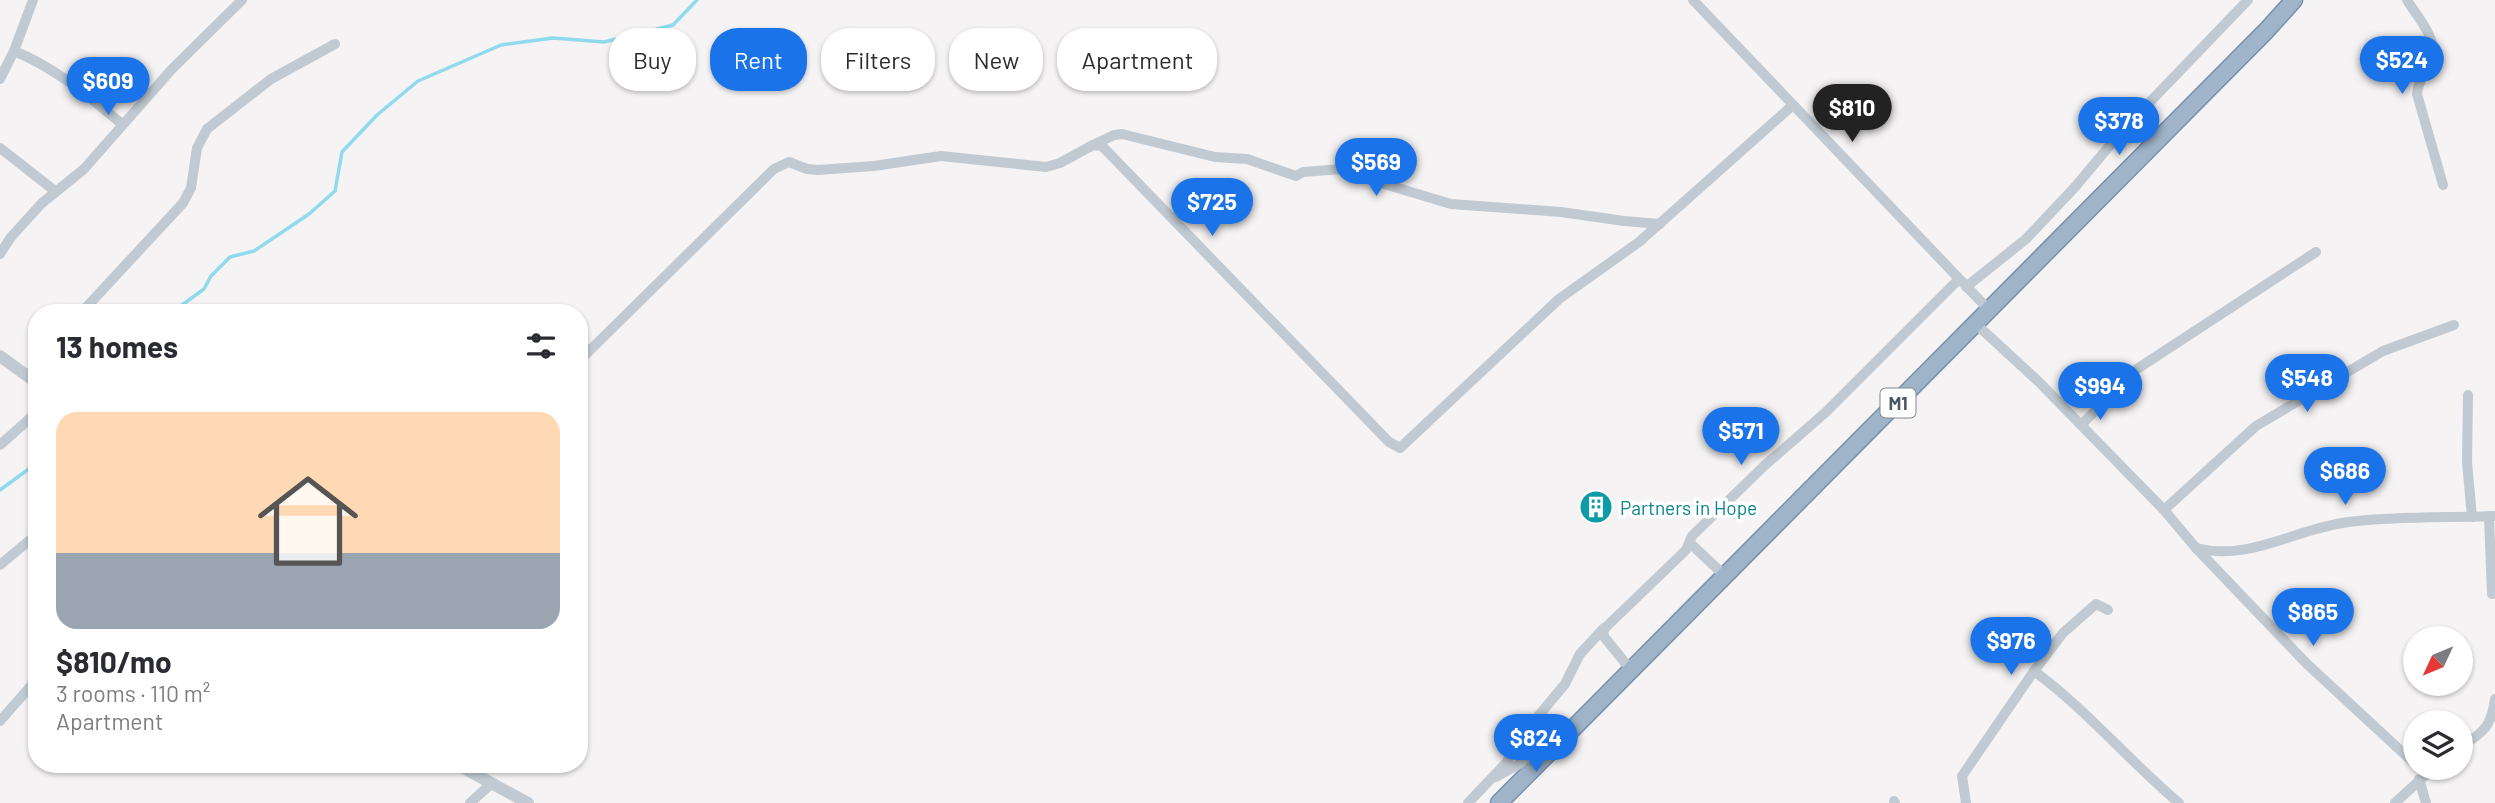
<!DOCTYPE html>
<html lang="en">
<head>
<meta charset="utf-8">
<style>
  body { margin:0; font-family:Barlow,sans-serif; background:#f2f2f3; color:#2b2b33; height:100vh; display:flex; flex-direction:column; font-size:26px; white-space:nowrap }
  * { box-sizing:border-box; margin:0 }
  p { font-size:23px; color:#7c7c81 }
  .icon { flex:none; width:38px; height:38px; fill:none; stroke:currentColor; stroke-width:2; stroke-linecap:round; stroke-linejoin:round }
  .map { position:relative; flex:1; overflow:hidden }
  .details { position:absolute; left:28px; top:304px; width:560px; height:469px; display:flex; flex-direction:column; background:#fff; border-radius:28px; box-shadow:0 2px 5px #0004 }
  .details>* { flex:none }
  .guide { position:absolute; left:609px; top:28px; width:665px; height:63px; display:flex; gap:14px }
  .needle { width:46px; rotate:226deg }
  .controls { position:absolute; left:2403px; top:626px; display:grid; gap:14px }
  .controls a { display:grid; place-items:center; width:70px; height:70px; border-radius:50%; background:#fff; box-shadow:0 2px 5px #0004; font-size:35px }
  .price { position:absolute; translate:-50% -60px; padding:0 16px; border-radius:24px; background:#1a73e8; color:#fff; font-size:23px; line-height:46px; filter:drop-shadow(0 2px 4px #0008) }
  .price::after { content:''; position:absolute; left:50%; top:42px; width:21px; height:16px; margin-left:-10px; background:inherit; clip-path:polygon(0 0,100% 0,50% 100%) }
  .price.selected { background:#222; color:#fff }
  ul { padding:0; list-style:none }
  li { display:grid; align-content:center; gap:14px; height:371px; padding:0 28px }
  li span { display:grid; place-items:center; height:217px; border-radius:21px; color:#555 }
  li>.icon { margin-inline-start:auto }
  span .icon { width:126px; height:126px; fill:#fffc; stroke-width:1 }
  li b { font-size:30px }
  h2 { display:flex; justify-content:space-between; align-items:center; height:84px; padding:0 28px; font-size:30px }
  .tag { padding:0 24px; border-radius:28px; background:#fff; box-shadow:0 2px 5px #0004; font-size:24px; line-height:63px }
  .tag.selected { background:#1a73e8; color:#fff }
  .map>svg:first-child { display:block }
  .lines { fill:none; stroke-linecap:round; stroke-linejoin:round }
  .stream { stroke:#90daee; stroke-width:3.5 }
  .trunk-casing { stroke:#7690ad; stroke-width:19 }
  .minor { stroke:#c1cad2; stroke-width:10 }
  .tertiary { stroke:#c1cad2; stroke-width:12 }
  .trunk { stroke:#9fb4c9; stroke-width:16 }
  .labels { text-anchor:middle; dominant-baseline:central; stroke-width:7; stroke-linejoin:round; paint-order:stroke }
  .shield { fill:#fff; stroke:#808990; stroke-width:2 }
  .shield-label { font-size:18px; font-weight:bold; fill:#4a5661 }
  .culture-label { font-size:19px; fill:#0d838f; stroke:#fff; text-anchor:start }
</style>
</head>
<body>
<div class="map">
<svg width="2495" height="803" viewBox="0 0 2495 803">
  <rect width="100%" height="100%" fill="#f5f3f3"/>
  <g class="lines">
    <g class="stream">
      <path d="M171,313L204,289L211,276L230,257L254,251L309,214L335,191L342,152L377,115L418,81L501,45L553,38L604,42L673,25L697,0"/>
      <path d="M0,490L37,463"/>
    </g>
    <defs>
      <path id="trunk" d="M1499,803L2266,31L2294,0"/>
    </defs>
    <use href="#trunk" class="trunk-casing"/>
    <g class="minor">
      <path d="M1693,0L1989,310"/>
      <path d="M2407,0C2416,15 2438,39 2432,57C2427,70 2418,80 2417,94L2443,185"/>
      <path d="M14,51C56,68 88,96 122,124"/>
      <path d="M0,79L14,51L33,0"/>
      <path d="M1093,145L1114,135L1122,134L1215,157L1247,159L1296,176L1303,172L1342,169L1361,177L1451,204L1561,212L1624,221L1660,224"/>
      <path d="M0,148L55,191"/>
      <path d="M0,254L11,237L42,203L84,169L172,69L242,0"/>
      <path d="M1966,287L2026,239L2075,187L2122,131L2248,0"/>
      <path d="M81,313L183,203L191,188L197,148L207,129L271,79L335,44"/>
      <path d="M1976,324L2039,382L2164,510L2196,548L2306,663L2415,764"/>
      <path d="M579,361L774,169L789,162L807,169L818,170L874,166L941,156L1046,167L1060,163L1093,145L1102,146L1389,442L1400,448L1559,299L1639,242L1793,105"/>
      <path d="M30,377L37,369"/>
      <path d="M2468,395L2467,462L2472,517"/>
      <path d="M2081,425L2137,369L2316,252"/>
      <path d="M0,445L37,412"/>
      <path d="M2164,510L2256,426L2383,351L2454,325"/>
      <path d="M2489,516L2492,594"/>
      <path d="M1690,543L1725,576"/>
      <path d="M2196,548C2250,562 2296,528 2349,522C2397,516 2446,518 2495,516"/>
      <path d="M0,565L37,534"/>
      <path d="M1631,670L1605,638L1603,633L1605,628L1686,550L1692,536L1764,466L1826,412L1958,280"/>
      <path d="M2034,671C2087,710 2129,761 2179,803"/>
      <path d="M0,721L37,679"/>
      <path d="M2460,748C2484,731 2491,728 2495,699"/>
      <path d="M1496,777L1541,752"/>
      <path d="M2419,779L2426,803"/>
      <path d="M1894,801L1895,803"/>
      <path d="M470,803L492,783"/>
      <path d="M1468,803L1506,763L1530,726L1565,684L1580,654L1604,628"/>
      <path d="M1966,803L1962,776L2034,671L2063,633L2096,604L2108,610"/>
      <path d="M2395,803L2433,768"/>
    </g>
    <g class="tertiary">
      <path d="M0,356L37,383"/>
      <path d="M458,765L528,803"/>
    </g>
    <use href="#trunk" class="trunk"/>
  </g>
  <defs>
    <symbol id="building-disc" viewBox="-11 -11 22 22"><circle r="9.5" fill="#0f9aa8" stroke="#fff"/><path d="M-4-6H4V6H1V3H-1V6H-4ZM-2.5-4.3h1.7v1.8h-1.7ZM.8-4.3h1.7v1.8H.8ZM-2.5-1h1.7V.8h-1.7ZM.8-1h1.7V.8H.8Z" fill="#fff"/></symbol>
  </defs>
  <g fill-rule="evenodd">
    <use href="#building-disc" x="1577" y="488" width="38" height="38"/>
  </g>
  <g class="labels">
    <rect class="shield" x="1880.5" y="388.5" width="35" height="29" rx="5"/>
    <g class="shield-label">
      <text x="1898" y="403">M1</text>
    </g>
    <g class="culture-label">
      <text x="1620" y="507">Partners in Hope</text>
    </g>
  </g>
</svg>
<div class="controls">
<a><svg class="needle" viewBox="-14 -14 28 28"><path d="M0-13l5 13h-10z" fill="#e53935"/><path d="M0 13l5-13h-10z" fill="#7c7c81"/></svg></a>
<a><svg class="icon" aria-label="layers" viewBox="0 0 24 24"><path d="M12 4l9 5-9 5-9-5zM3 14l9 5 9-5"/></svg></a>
</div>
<b class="price" style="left:2402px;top:96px">$524</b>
<b class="price" style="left:108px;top:117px">$609</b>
<b class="price selected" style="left:1852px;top:144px">$810</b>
<b class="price" style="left:2119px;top:157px">$378</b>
<b class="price" style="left:1376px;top:198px">$569</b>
<b class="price" style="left:1212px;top:238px">$725</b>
<b class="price" style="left:2307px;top:414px">$548</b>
<b class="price" style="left:2100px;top:422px">$994</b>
<b class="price" style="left:1741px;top:467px">$571</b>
<b class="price" style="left:2345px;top:507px">$686</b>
<b class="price" style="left:2313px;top:648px">$865</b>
<b class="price" style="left:2011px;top:677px">$976</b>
<b class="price" style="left:1536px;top:774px">$824</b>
<div class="guide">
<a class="tag">Buy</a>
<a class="tag selected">Rent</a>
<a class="tag">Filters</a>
<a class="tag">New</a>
<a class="tag">Apartment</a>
</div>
<section class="details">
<h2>13 homes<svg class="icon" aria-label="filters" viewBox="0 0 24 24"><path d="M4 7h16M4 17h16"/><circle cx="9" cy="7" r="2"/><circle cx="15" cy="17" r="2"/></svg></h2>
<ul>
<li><span style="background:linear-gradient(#ffd9b3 65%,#9aa5b1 0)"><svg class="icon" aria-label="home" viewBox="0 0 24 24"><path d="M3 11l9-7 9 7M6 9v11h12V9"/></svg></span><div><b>$810/mo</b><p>3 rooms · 110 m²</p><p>Apartment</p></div></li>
</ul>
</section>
</div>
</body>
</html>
